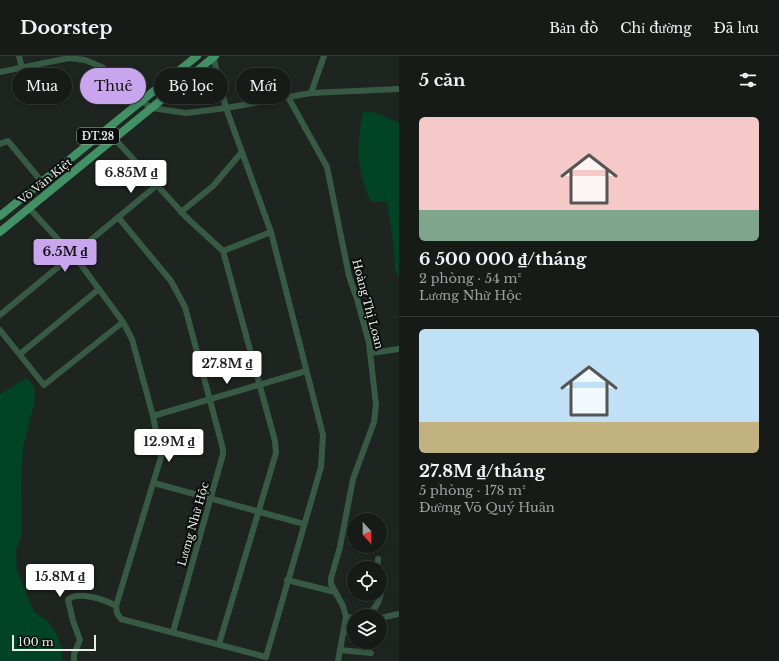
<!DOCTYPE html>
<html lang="vi">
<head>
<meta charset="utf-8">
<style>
  body { margin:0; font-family:"Libre Baskerville",serif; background:#1f2421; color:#f1f3f6; height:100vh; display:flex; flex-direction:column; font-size:15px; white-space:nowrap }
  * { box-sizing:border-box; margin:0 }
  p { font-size:13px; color:#9ea1a2 }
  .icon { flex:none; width:22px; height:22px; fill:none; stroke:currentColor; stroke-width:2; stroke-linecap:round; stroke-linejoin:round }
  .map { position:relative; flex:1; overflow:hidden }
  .details { display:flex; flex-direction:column; background:#161b18; width:380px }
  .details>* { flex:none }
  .top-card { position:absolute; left:12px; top:12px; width:327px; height:36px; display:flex; gap:8px }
  .needle { width:26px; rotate:159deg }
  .fabs { position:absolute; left:347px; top:457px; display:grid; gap:8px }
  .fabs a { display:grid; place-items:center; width:40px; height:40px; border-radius:50%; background:#161b18; box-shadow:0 2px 6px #0003,0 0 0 1px #353937; font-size:20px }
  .scale { position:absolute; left:12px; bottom:10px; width:84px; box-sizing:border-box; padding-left:4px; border:2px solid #e8edea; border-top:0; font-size:11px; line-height:14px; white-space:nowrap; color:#e8edea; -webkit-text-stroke:3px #0a0d0b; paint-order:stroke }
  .price { position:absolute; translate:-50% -34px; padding:0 9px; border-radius:4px; background:#fff; color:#222; font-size:13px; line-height:26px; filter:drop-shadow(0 1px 2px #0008) }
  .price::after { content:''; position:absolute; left:50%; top:24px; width:12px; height:9px; margin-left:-6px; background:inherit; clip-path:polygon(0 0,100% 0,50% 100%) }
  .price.selected { background:#c9a5ee; color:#111 }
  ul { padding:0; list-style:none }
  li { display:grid; align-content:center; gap:8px; height:212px; padding:0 20px }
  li+li { border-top:1px solid #353937 }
  li span { display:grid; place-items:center; height:124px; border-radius:6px; color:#555 }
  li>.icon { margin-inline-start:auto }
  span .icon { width:72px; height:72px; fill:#fffc; stroke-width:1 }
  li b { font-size:17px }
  h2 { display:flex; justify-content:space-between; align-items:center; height:48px; padding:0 20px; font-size:17px }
  .tag { padding:0 14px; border-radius:18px; background:#161b18; box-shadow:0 2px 6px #0003,0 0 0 1px #353937; font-size:14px; line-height:36px }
  .tag.selected { background:#c9a5ee; color:#111 }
  header { display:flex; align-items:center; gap:24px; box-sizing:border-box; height:56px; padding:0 20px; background:#161b18; border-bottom:1px solid #353937 }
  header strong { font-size:19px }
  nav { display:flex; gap:22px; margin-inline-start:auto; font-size:14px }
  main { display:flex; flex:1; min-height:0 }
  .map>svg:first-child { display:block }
  .green { fill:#004325 }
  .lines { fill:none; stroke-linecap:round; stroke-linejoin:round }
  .minor { stroke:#375a45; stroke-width:6 }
  .major { stroke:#429165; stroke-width:8 }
  .labels { text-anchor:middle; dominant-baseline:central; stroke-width:4; stroke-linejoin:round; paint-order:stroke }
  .shield { fill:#0a0d0b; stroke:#a5aaa7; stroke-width:1 }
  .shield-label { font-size:10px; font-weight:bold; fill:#e8edea }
  .street-label { font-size:11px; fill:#e8edea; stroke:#0a0d0b }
</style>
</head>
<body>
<header>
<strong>Doorstep</strong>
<nav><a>Bản đồ</a><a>Chỉ đường</a><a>Đã lưu</a></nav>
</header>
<main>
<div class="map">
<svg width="399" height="605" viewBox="0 0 399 605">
  <rect width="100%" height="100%" fill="#1e2420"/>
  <g class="green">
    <path d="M363,55L376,57L399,67V221L395,214L394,192L387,146H371C356,115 356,89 363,55Z"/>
    <path d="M27,322L34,330L35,344L23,392L21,428L22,478L16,495L17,514L34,556L47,564L57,579L61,591V605H0V338Z"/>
  </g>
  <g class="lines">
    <g class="minor">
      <path d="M19,0L22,12"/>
      <path d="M0,16L69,2L85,4L102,11L141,45L152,52L186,57L226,52L311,37L399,33"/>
      <path d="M311,37L324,0"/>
      <path d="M288,41L327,111L349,220L357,243L369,287L376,349L374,366L353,423L340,491L331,522V528L343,550L346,561L338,605"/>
      <path d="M114,82L186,161L223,195L275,385L276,397L219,588"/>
      <path d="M0,88L8,85L42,126"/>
      <path d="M29,152L79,206L123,266L132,283L153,360L161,401L116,550L117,557L121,563L266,601L321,411L323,379L271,176L226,52L213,0"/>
      <path d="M181,156L213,130L241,97"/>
      <path d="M118,161L171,225L185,251L223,393V398L173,576"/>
      <path d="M223,195L271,176"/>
      <path d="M0,259L156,130"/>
      <path d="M0,274L44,329L123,266"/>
      <path d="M371,297L399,293"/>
      <path d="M20,298L99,233"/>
      <path d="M153,360L306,315"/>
      <path d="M154,427L304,468"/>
      <path d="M377,512L378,503"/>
      <path d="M287,524L335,536"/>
      <path d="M364,560C377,554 384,539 380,526"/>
      <path d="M346,561L354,562"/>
      <path d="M380,562L399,558"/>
      <path d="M344,577L354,572"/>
      <path d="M340,594L371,597"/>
      <path d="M74,605V598L80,584L73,565L68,544C77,534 106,544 116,550"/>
    </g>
    <g class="major">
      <path d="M0,160L197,0"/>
      <path d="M0,176L215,0"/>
    </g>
  </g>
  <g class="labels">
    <rect class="shield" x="77" y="72" width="42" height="16" rx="3"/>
    <g class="shield-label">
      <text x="98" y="80">ĐT.28</text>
    </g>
    <g class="street-label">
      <text transform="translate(45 125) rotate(-39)">Võ Văn Kiệt</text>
      <text transform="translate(368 248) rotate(75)">Hoàng Thị Loan</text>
      <text transform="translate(193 468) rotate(-74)">Lương Nhữ Hộc</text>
    </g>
  </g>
</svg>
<div class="fabs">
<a><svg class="needle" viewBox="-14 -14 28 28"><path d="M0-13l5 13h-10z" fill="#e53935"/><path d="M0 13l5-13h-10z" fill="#9ea1a2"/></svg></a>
<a><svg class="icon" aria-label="locate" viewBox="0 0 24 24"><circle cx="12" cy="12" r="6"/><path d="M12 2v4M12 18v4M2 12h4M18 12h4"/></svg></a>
<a><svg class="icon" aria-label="layers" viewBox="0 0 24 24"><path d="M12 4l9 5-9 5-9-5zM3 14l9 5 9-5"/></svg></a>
</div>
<div class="scale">100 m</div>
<b class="price" style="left:131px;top:138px">6.85M ₫</b>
<b class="price selected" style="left:65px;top:217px">6.5M ₫</b>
<b class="price" style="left:227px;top:329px">27.8M ₫</b>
<b class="price" style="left:169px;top:407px">12.9M ₫</b>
<b class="price" style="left:60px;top:542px">15.8M ₫</b>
<div class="top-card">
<a class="tag">Mua</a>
<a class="tag selected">Thuê</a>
<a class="tag">Bộ lọc</a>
<a class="tag">Mới</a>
</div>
</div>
<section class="details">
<h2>5 căn<svg class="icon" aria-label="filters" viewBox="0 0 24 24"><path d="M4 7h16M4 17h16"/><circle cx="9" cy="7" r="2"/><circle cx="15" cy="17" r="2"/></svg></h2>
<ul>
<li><span style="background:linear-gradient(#f6c9c9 75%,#7fa58c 0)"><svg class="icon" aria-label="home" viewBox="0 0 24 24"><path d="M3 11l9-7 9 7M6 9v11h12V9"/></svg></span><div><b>6 500 000 ₫/tháng</b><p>2 phòng · 54 m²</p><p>Lương Nhữ Hộc</p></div></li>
<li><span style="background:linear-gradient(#bfe0f5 75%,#c2b280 0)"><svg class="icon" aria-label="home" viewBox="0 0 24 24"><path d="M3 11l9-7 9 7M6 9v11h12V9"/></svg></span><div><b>27.8M ₫/tháng</b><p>5 phòng · 178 m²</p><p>Đường Võ Quý Huân</p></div></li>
</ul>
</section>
</main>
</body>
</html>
